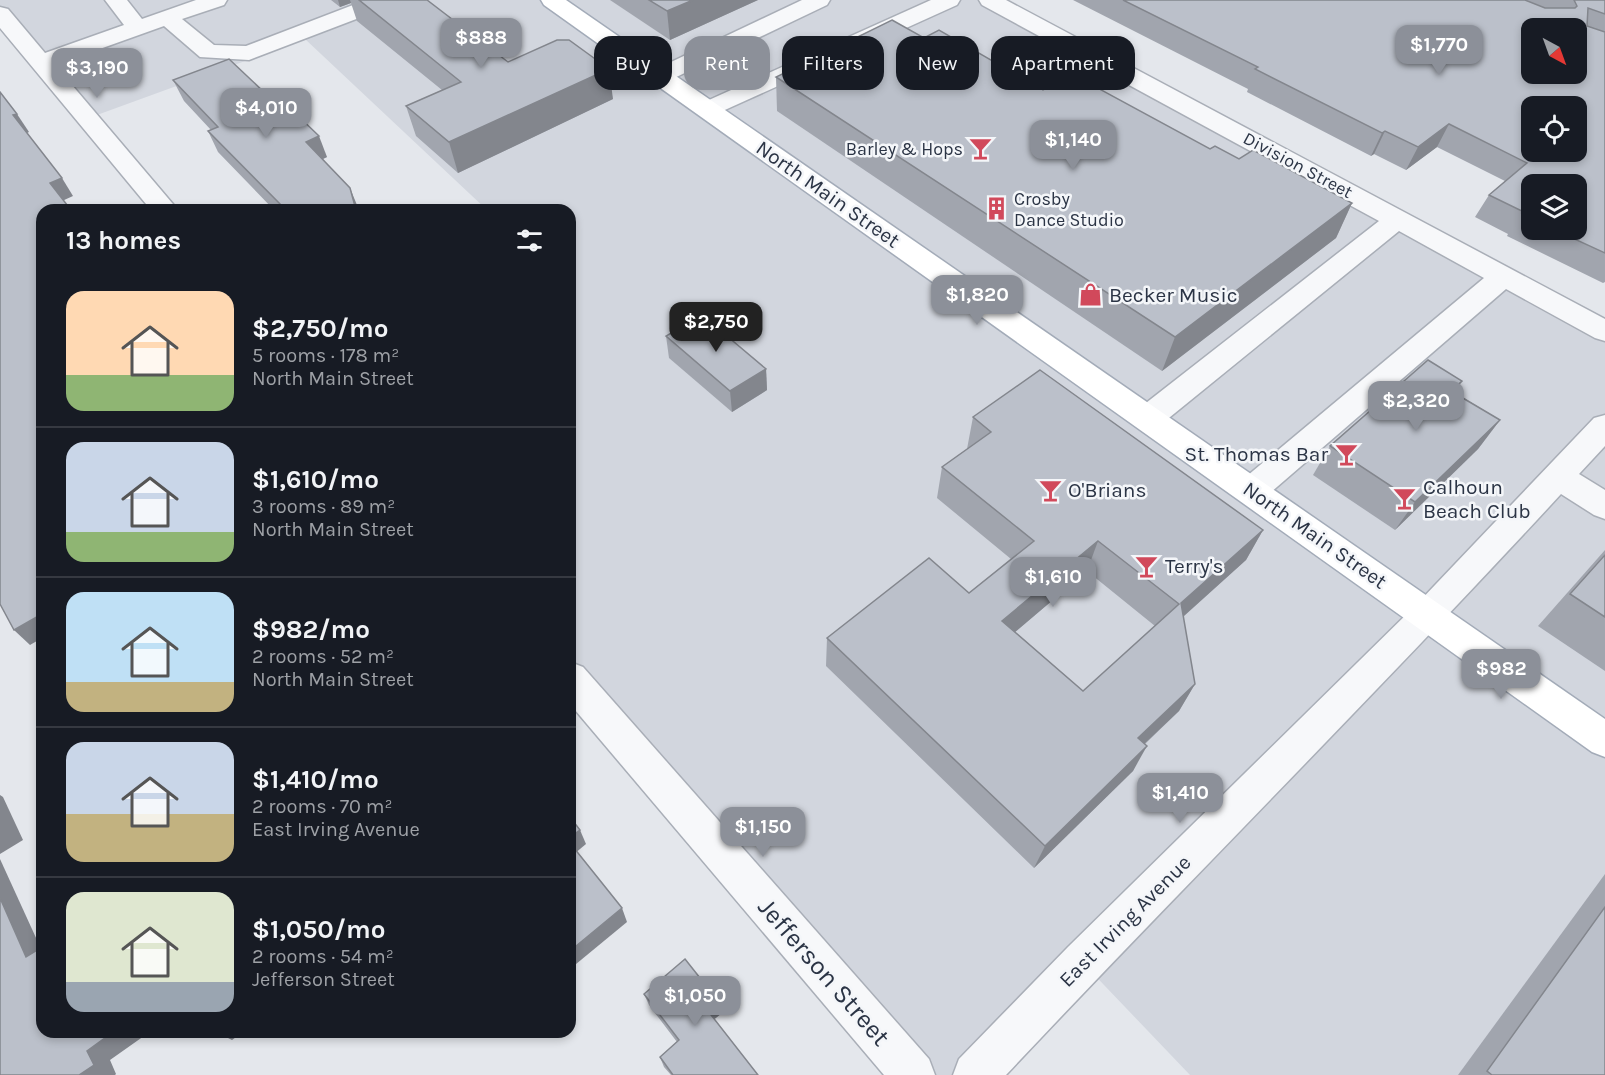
<!DOCTYPE html>
<html lang="en">
<head>
<meta charset="utf-8">
<style>
  body { margin:0; font-family:Karla,sans-serif; background:#20242c; color:#f1f3f6; height:100vh; display:flex; flex-direction:column; font-size:22px; white-space:nowrap }
  * { box-sizing:border-box; margin:0 }
  p { font-size:20px; color:#9ea1a6 }
  .icon { flex:none; width:33px; height:33px; fill:none; stroke:currentColor; stroke-width:2; stroke-linecap:round; stroke-linejoin:round }
  .map { position:relative; flex:1; overflow:hidden }
  .side { position:absolute; left:36px; top:204px; width:540px; height:834px; display:flex; flex-direction:column; background:#171b24; border-radius:18px; box-shadow:0 3px 9px #0003 }
  .side>* { flex:none }
  .banner { position:absolute; left:594px; top:36px; width:570px; height:54px; display:flex; gap:12px }
  .needle { width:39px; rotate:139deg }
  .buttons { position:absolute; left:1521px; top:18px; display:grid; gap:12px }
  .buttons a { display:grid; place-items:center; width:66px; height:66px; border-radius:12px; background:#171b24; box-shadow:0 3px 9px #0003; font-size:30px }
  .price { position:absolute; translate:-50% -51px; padding:0 14px; border-radius:12px; background:#8c9099; color:#fff; font-size:20px; line-height:39px; filter:drop-shadow(0 2px 3px #0008) }
  .price::after { content:''; position:absolute; left:50%; top:36px; width:18px; height:14px; margin-left:-9px; background:inherit; clip-path:polygon(0 0,100% 0,50% 100%) }
  .price.current { background:#222; color:#fff }
  ul { padding:0; list-style:none }
  li { display:flex; align-items:center; gap:18px; height:150px; padding:0 30px }
  li+li { border-top:2px solid #363941 }
  li span { display:grid; place-items:center; flex:none; width:168px; height:120px; border-radius:18px; color:#555 }
  li>.icon { margin-inline-start:auto }
  span .icon { width:72px; height:72px; fill:#fffc; stroke-width:1 }
  li b { font-size:26px }
  h2 { display:flex; justify-content:space-between; align-items:center; height:72px; padding:0 30px; font-size:26px }
  .tag { padding:0 21px; border-radius:18px; background:#171b24; box-shadow:0 3px 9px #0003; font-size:21px; line-height:54px }
  .tag.current { background:#8c9099; color:#fff }
  .map>svg:first-child { display:block }
  .built { fill:#d2d6de }
  .lines { fill:none; stroke-linecap:round; stroke-linejoin:round }
  .minor-casing { stroke:#a9aeb7; stroke-width:3 }
  .major-casing { stroke:#a3abb8; stroke-width:3 }
  .minor { fill:#f7f8fa; fill-rule:evenodd }
  .major { fill:#fff; fill-rule:evenodd }
  .wall { fill:#a1a5ae; fill-rule:evenodd }
  .shaded-wall { fill:#83868d }
  .building { fill:#bbc0ca; stroke:#83868d; stroke-width:1.5; fill-rule:evenodd }
  .labels { text-anchor:middle; dominant-baseline:central; stroke-width:5; stroke-linejoin:round; paint-order:stroke }
  .far-poi-label { font-size:18px; fill:#2b3445; stroke:#f4f6f9; text-anchor:end }
  .far-street-label { font-size:18px; fill:#2b3445; stroke:#f4f6f9 }
  .street-label { font-size:21px; fill:#2b3445; stroke:#f4f6f9 }
  .poi-label { font-size:21px; fill:#2b3445; stroke:#f4f6f9; text-anchor:start }
  .near-street-label { font-size:26px; fill:#2b3445; stroke:#f4f6f9 }
</style>
</head>
<body>
<div class="map">
<svg width="1605" height="1075" viewBox="0 0 1605 1075">
  <rect width="100%" height="100%" fill="#e4e7ec"/>
  <path class="built" d="M0,0H990L1605,331V1075H1190L1083,963L975,1075H913L570,678V210H487L305,39L86,119L0,14Z"/>
  <g class="lines">
    <defs>
      <g id="minor">
        <path d="M105,0H127L142,19L196,0H227L224,5L182,19L214,45L246,46L366,0H396L393,5L249,60L200,57L164,26L55,65L178,210H151L0,28V7L8,9L45,53L124,25Z"/>
        <path d="M802,0H830L827,5L668,81L660,83L652,81L648,76L652,71Z"/>
        <path d="M931,0H960L957,5L716,114L708,116L700,114L696,109L700,104Z"/>
        <path d="M979,0H1006L1605,319V341L1595,338L1506,289L1263,499L1252,503L1241,499L1236,490L1241,481L1484,278L1399,231L1159,426L1148,429L1137,426L1133,418L1137,410L1379,221L982,5Z"/>
        <path d="M1605,415V446L1579,474L1605,490V519L1594,515L1561,494C1379,692 1189,880 1006,1075H953L959,1059L1068,947L1416,605L1594,418Z"/>
        <path d="M570,662L583,667L929,1059L935,1075H884L570,704Z"/>
      </g>
      <path id="major" d="M541,0H566L1605,719V757L1592,752L544,5Z"/>
    </defs>
    <use href="#minor" class="minor-casing"/>
    <use href="#major" class="major-casing"/>
    <use href="#minor" class="minor"/>
    <use href="#major" class="major"/>
  </g>
  <g class="wall">
    <path d="M331,0H427L508,62L613,99L458,173L416,136L406,106L442,90L357,21L351,3L340,7Z"/>
    <path d="M610,0H758L670,40Z"/>
    <path d="M1073,0H1605V282L1603,283L1507,236L1508,234L1475,217L1489,195L1505,181L1437,147L1406,170L1374,154L1371,156L1247,92L1248,89ZM1532,184L1576,230H1532Z"/>
    <path d="M776,77L1043,90L1239,159L1352,203L1336,238L1162,371L777,111Z"/>
    <path d="M173,80L327,157L323,159L359,210H274L218,152L208,131L211,130L184,101Z"/>
    <path d="M666,336L766,369L767,390L732,412L669,358Z"/>
    <path d="M1454,392L1500,420L1478,449L1395,530L1313,475L1330,446Z"/>
    <path d="M973,417L1263,530L1246,560L1183,617L1195,684L1179,711L1145,744L1133,771L1034,868L826,666L827,638L969,593L1011,559L937,498L942,467L967,449ZM1087,571L1155,626L1083,691L1015,632Z"/>
    <path d="M1605,550V671L1538,626Z"/>
    <path d="M1605,874V1075H1458Z"/>
    <path d="M644,994L719,1002L722,1013L714,1019L758,1075H671L664,1067L660,1057L677,1042L649,1005Z"/>
  </g>
  <g class="shaded-wall">
    <path d="M338,0H350L351,3L340,7Z"/>
    <path d="M693,0H758L670,40L667,11Z"/>
    <path d="M609,69L613,99L458,173L449,142Z"/>
    <path d="M17,114L29,132L25,134L13,115Z"/>
    <path d="M1449,124L1437,147L1406,170L1418,147Z"/>
    <path d="M1385,131L1374,154L1371,156L1382,133Z"/>
    <path d="M319,136L327,157L314,163L306,142Z"/>
    <path d="M62,178L73,196L62,201L50,183Z"/>
    <path d="M350,188L359,210H356Z"/>
    <path d="M1352,203L1336,238L1162,371L1175,337Z"/>
    <path d="M766,369L767,390L732,412L730,391Z"/>
    <path d="M1462,381L1442,410L1451,391Z"/>
    <path d="M1500,420L1478,449L1395,530L1415,502Z"/>
    <path d="M1263,530L1246,560L1166,632L1181,603Z"/>
    <path d="M1098,541L1087,571L994,650L1002,621Z"/>
    <path d="M42,614V638L30,645L14,630Z"/>
    <path d="M1195,684L1179,711L1124,763L1138,738Z"/>
    <path d="M1147,746L1133,771L1034,868L1045,846Z"/>
    <path d="M0,795L3,797L23,840L0,854Z"/>
    <path d="M580,830L586,844L574,854L570,846V837Z"/>
    <path d="M0,859L42,951L26,957L0,898Z"/>
    <path d="M622,908L627,922L570,969V951Z"/>
    <path d="M719,1002L722,1013L711,1022L708,1011Z"/>
    <path d="M113,1032H142L144,1036L110,1060L116,1074L115,1075H79L87,1051Z"/>
    <path d="M226,1032H243L232,1040L222,1035Z"/>
  </g>
  <g class="building">
    <path d="M359,0H427L508,62L557,40H569L609,69L449,142L406,106L461,82Z"/>
    <path d="M649,0H693L667,11Z"/>
    <path d="M1123,0H1525L1545,8H1575L1577,6L1574,0H1605V14L1588,8L1587,26L1605,32V253L1555,230H1576V184H1532V218L1522,213L1524,212L1489,195L1527,163L1449,124L1418,147L1385,131L1382,133L1255,69L1258,67ZM1532,28H1576V74H1532ZM1532,106H1576V152H1532Z"/>
    <path d="M892,20L924,38L939,30L1043,90L1072,74L1210,149L1215,146L1239,159L1253,150L1352,203L1175,337L776,77Z"/>
    <path d="M229,59L265,93L271,90L319,136L306,142L350,188L356,210H286L208,131L218,127L173,80Z"/>
    <path d="M0,92L17,114L13,115L62,178L50,183L71,210H42V614L14,630L0,604Z"/>
    <path d="M702,315L766,369L730,391L666,336Z"/>
    <path d="M1428,360L1462,381L1451,391L1500,420L1415,502L1330,446Z"/>
    <path d="M1040,370L1263,530L1181,603L1195,684L1138,738L1147,746L1045,846L827,638L929,558L969,593L1034,541L942,467L991,432L973,417ZM1098,541L1179,604L1083,691L1002,621Z"/>
    <path d="M1605,555V617L1570,594Z"/>
    <path d="M570,817L580,830L570,837Z"/>
    <path d="M570,843L622,908L570,951Z"/>
    <path d="M0,898L26,957L42,947V1032H113L87,1051L94,1065L79,1075H0Z"/>
    <path d="M1605,907V1075H1492L1487,1071Z"/>
    <path d="M685,959L719,1002L708,1011L758,1075H673L660,1057L679,1040L644,994Z"/>
  </g>
  <defs>
    <symbol id="bar-bare" viewBox="-9 -9 18 18"><path d="M-6-5H6L.8 .8V4.5H3.5V6h-7V4.5H-.8V.8Z" fill="#d1495b" stroke="#f4f6f9" stroke-width="2.5" paint-order="stroke"/></symbol>
    <symbol id="building-bare" viewBox="-9 -9 18 18"><path d="M-4-6H4V6H1V3H-1V6H-4ZM-2.5-4.3h1.7v1.8h-1.7ZM.8-4.3h1.7v1.8H.8ZM-2.5-1h1.7V.8h-1.7ZM.8-1h1.7V.8H.8Z" fill="#d1495b" stroke="#f4f6f9" stroke-width="2.5" paint-order="stroke"/></symbol>
    <symbol id="shop-bare" viewBox="-9 -9 18 18"><path d="M-5-2.5h2.3a2.7 3.5 0 0 1 5.4 0H5L5.5 6h-11ZM-1.5-2.5h3a1.5 2.3 0 0 0-3 0Z" fill="#d1495b" stroke="#f4f6f9" stroke-width="2.5" paint-order="stroke"/></symbol>
  </defs>
  <g fill-rule="evenodd">
    <use href="#bar-bare" x="964" y="132" width="33" height="33"/>
    <use href="#building-bare" x="980" y="192" width="33" height="33"/>
    <use href="#shop-bare" x="1074" y="278" width="33" height="33"/>
    <use href="#bar-bare" x="1330" y="438" width="33" height="33"/>
    <use href="#bar-bare" x="1034" y="474" width="33" height="33"/>
    <use href="#bar-bare" x="1388" y="482" width="33" height="33"/>
    <use href="#bar-bare" x="1130" y="550" width="33" height="33"/>
  </g>
  <g class="labels">
    <g class="far-poi-label">
      <text x="963" y="149">Barley &amp; Hops</text>
      <text x="1014" y="199" text-anchor="start">Crosby<tspan x="1014" dy="21">Dance Studio</tspan></text>
    </g>
    <g class="far-street-label">
      <text transform="translate(1298 165) rotate(28)">Division Street</text>
    </g>
    <g class="street-label">
      <text transform="translate(828 194) rotate(35)">North Main Street</text>
      <text transform="translate(1315 535) rotate(35)">North Main Street</text>
      <text transform="translate(1125 921) rotate(-45)">East Irving Avenue</text>
    </g>
    <g class="poi-label">
      <text x="1109" y="295">Becker Music</text>
      <text x="1328" y="454" text-anchor="end">St. Thomas Bar</text>
      <text x="1423" y="487">Calhoun<tspan x="1423" dy="24">Beach Club</tspan></text>
      <text x="1068" y="490">O'Brians</text>
      <text x="1165" y="566">Terry's</text>
    </g>
    <g class="near-street-label">
      <text transform="translate(824 972) rotate(49)">Jefferson Street</text>
    </g>
  </g>
</svg>
<div class="buttons">
<a><svg class="needle" viewBox="-14 -14 28 28"><path d="M0-13l5 13h-10z" fill="#e53935"/><path d="M0 13l5-13h-10z" fill="#9ea1a6"/></svg></a>
<a><svg class="icon" aria-label="locate" viewBox="0 0 24 24"><circle cx="12" cy="12" r="6"/><path d="M12 2v4M12 18v4M2 12h4M18 12h4"/></svg></a>
<a><svg class="icon" aria-label="layers" viewBox="0 0 24 24"><path d="M12 4l9 5-9 5-9-5zM3 14l9 5 9-5"/></svg></a>
</div>
<b class="price" style="left:481px;top:69px">$888</b>
<b class="price" style="left:1439px;top:76px">$1,770</b>
<b class="price" style="left:97px;top:99px">$3,190</b>
<b class="price" style="left:266px;top:139px">$4,010</b>
<b class="price" style="left:1073px;top:171px">$1,140</b>
<b class="price" style="left:977px;top:326px">$1,820</b>
<b class="price current" style="left:716px;top:353px">$2,750</b>
<b class="price" style="left:1416px;top:432px">$2,320</b>
<b class="price" style="left:1053px;top:608px">$1,610</b>
<b class="price" style="left:1501px;top:700px">$982</b>
<b class="price" style="left:1180px;top:824px">$1,410</b>
<b class="price" style="left:763px;top:858px">$1,150</b>
<b class="price" style="left:695px;top:1027px">$1,050</b>
<div class="banner">
<a class="tag">Buy</a>
<a class="tag current">Rent</a>
<a class="tag">Filters</a>
<a class="tag">New</a>
<a class="tag">Apartment</a>
</div>
<section class="side">
<h2>13 homes<svg class="icon" aria-label="filters" viewBox="0 0 24 24"><path d="M4 7h16M4 17h16"/><circle cx="9" cy="7" r="2"/><circle cx="15" cy="17" r="2"/></svg></h2>
<ul>
<li><span style="background:linear-gradient(#ffd9b3 70%,#8fb573 0)"><svg class="icon" aria-label="home" viewBox="0 0 24 24"><path d="M3 11l9-7 9 7M6 9v11h12V9"/></svg></span><div><b>$2,750/mo</b><p>5 rooms · 178 m²</p><p>North Main Street</p></div></li>
<li><span style="background:linear-gradient(#c9d6e8 75%,#8fb573 0)"><svg class="icon" aria-label="home" viewBox="0 0 24 24"><path d="M3 11l9-7 9 7M6 9v11h12V9"/></svg></span><div><b>$1,610/mo</b><p>3 rooms · 89 m²</p><p>North Main Street</p></div></li>
<li><span style="background:linear-gradient(#bfe0f5 75%,#c2b280 0)"><svg class="icon" aria-label="home" viewBox="0 0 24 24"><path d="M3 11l9-7 9 7M6 9v11h12V9"/></svg></span><div><b>$982/mo</b><p>2 rooms · 52 m²</p><p>North Main Street</p></div></li>
<li><span style="background:linear-gradient(#c9d6e8 60%,#c2b280 0)"><svg class="icon" aria-label="home" viewBox="0 0 24 24"><path d="M3 11l9-7 9 7M6 9v11h12V9"/></svg></span><div><b>$1,410/mo</b><p>2 rooms · 70 m²</p><p>East Irving Avenue</p></div></li>
<li><span style="background:linear-gradient(#dfe7d0 75%,#9aa5b1 0)"><svg class="icon" aria-label="home" viewBox="0 0 24 24"><path d="M3 11l9-7 9 7M6 9v11h12V9"/></svg></span><div><b>$1,050/mo</b><p>2 rooms · 54 m²</p><p>Jefferson Street</p></div></li>
</ul>
</section>
</div>
</body>
</html>
